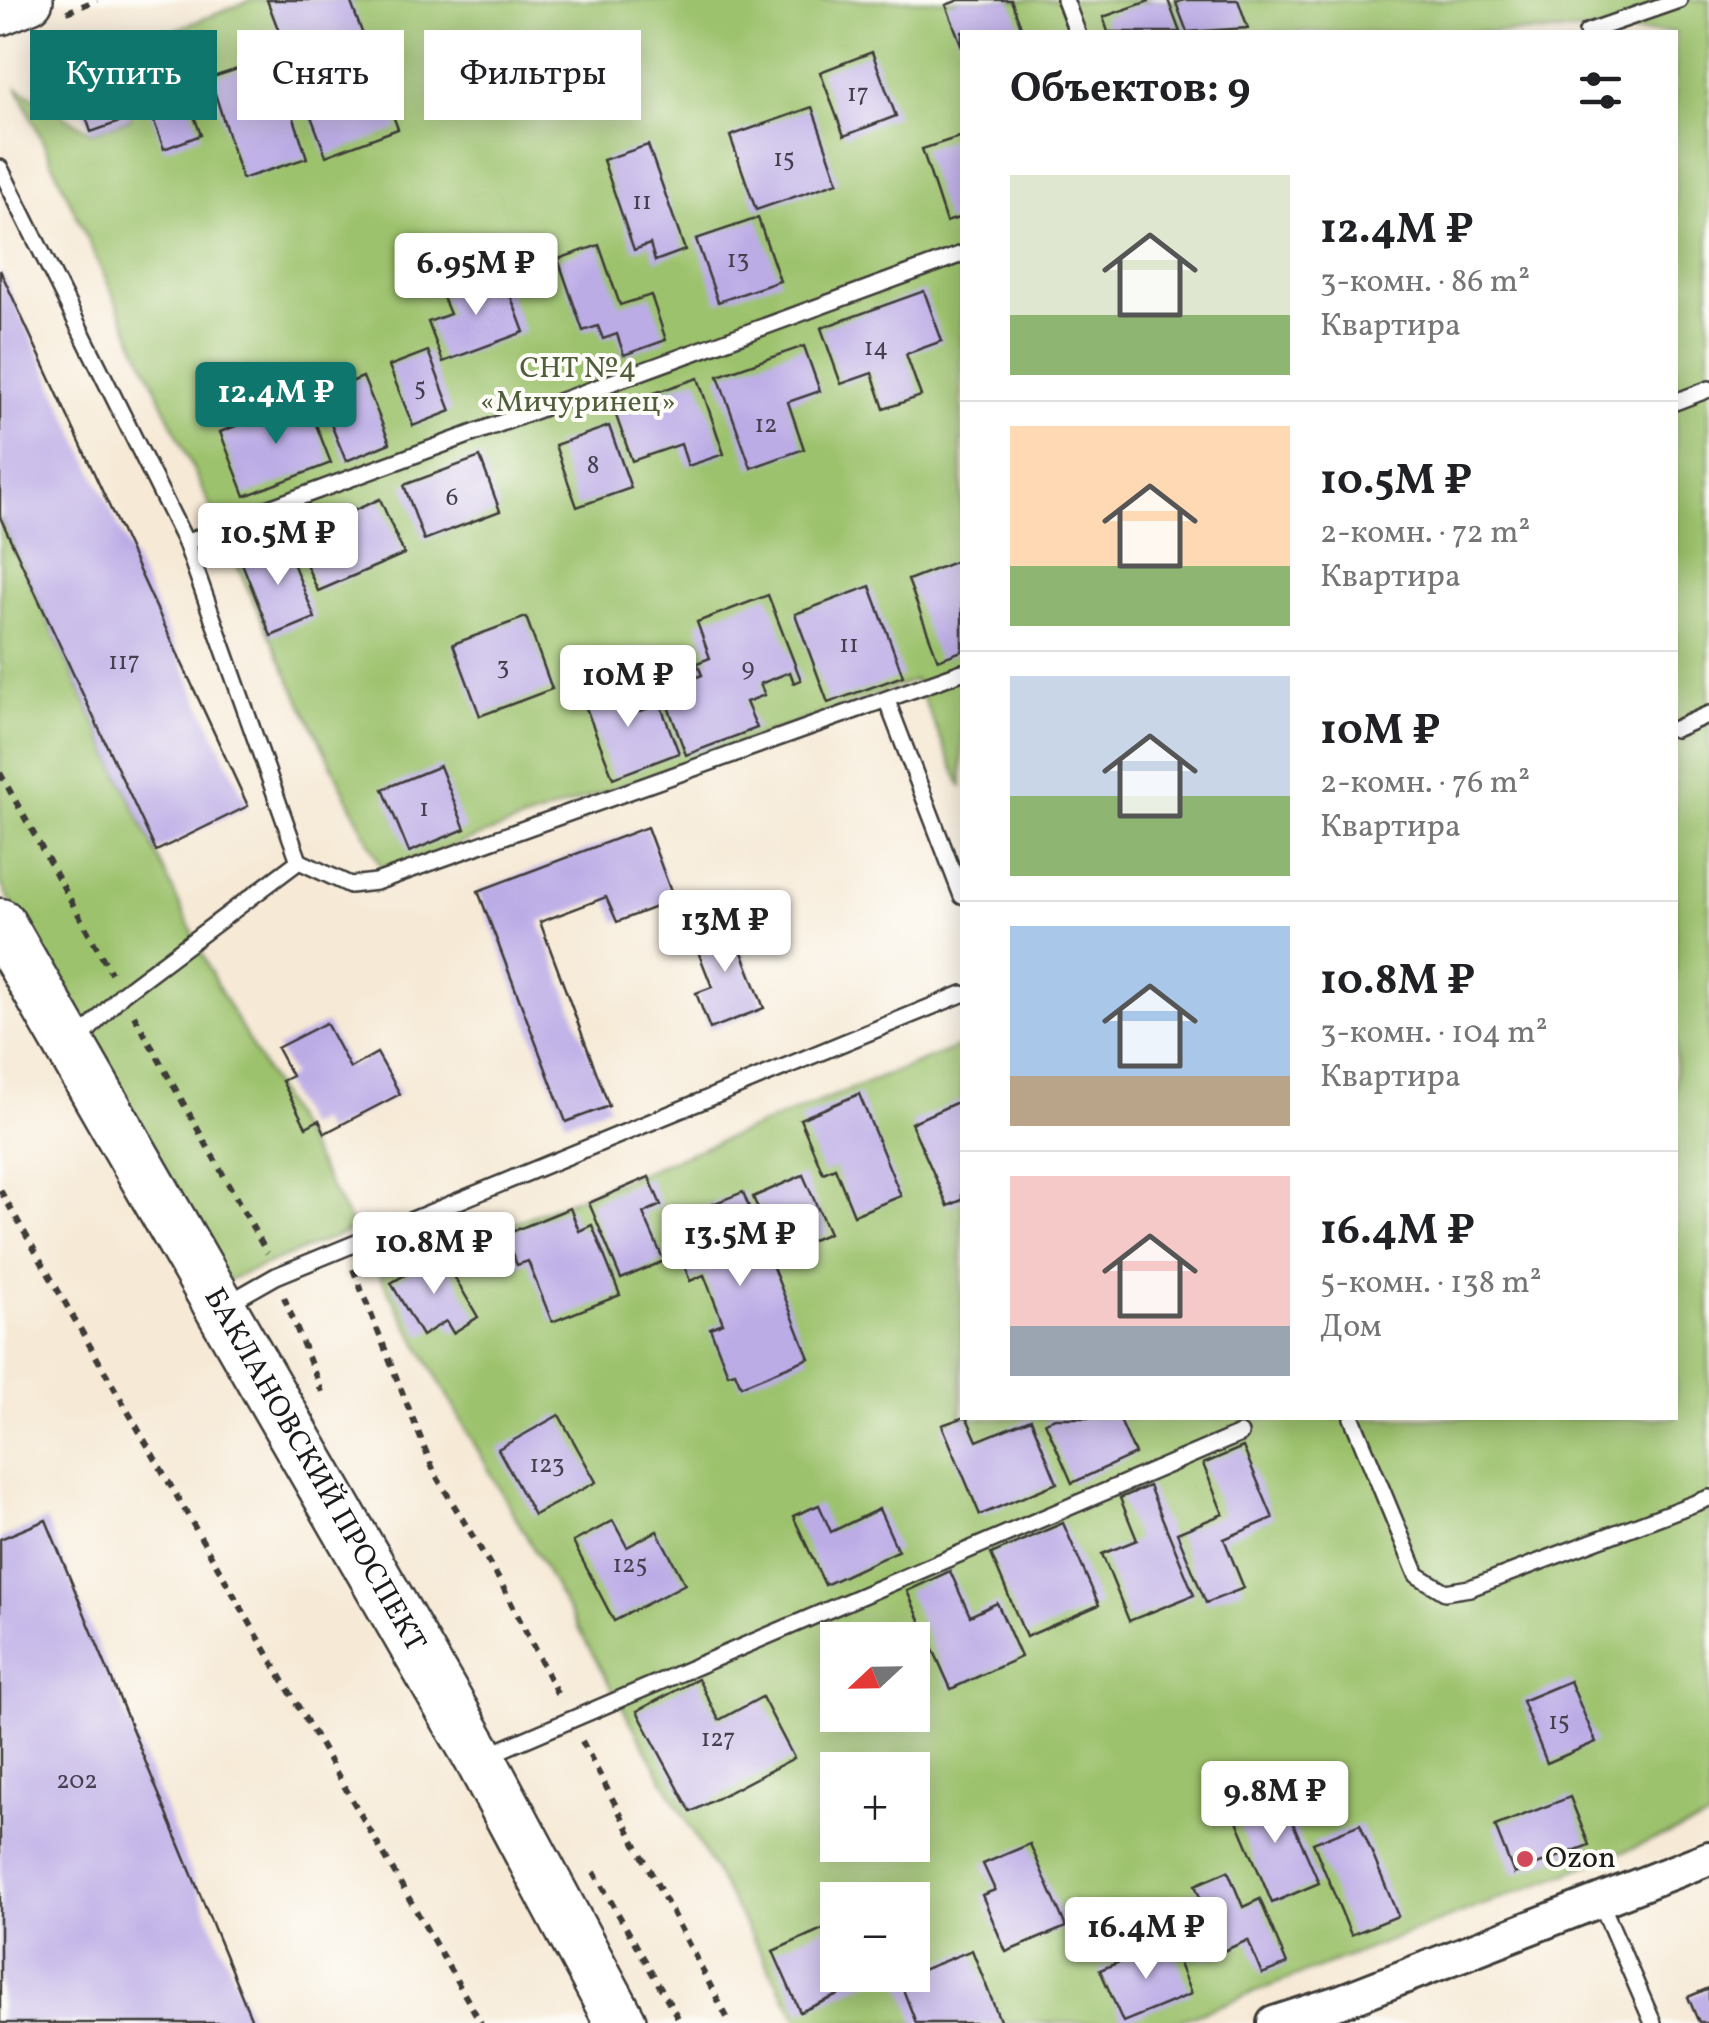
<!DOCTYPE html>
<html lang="ru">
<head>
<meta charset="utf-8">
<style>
  body { margin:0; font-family:Vollkorn,serif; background:#f6f6f6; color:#202124; height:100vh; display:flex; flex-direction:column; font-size:38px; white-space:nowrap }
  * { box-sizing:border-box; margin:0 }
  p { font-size:32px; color:#757577 }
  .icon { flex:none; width:55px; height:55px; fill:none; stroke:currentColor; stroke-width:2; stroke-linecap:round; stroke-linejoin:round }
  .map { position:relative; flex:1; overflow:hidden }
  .drawer { position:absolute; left:960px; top:30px; width:718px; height:1390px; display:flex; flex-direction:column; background:#fff; border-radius:0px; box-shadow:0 5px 25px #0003 }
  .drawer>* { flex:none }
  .banner { position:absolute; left:30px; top:30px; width:780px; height:90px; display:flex; gap:20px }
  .needle { width:65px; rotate:248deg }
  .fabs { position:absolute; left:820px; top:1622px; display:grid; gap:20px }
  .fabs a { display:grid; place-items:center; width:110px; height:110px; border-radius:0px; background:#fff; box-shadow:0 5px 25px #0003; font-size:50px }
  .price { position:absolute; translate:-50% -85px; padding:0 22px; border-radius:10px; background:#fff; color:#222; font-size:32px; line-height:65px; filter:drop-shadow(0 2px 5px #0008) }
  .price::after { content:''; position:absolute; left:50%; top:60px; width:30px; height:22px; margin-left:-15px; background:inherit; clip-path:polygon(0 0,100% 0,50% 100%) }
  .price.on { background:#0f766e; color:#fff }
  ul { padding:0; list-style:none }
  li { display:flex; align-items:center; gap:30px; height:250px; padding:0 50px }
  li+li { border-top:2px solid #e0e0e0 }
  li span { display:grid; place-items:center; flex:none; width:280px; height:200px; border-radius:0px; color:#555 }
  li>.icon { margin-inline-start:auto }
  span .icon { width:120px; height:120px; fill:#fffc; stroke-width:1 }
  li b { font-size:42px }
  h2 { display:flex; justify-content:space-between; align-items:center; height:120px; padding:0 50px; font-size:42px }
  .chip { padding:0 35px; border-radius:0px; background:#fff; box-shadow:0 5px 25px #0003; font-size:35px; line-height:90px }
  .chip.on { background:#0f766e; color:#fff }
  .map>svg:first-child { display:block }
  .green { fill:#9dc26d; stroke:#5c6f44; stroke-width:2.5; fill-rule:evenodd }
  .building { fill:#bcace6 }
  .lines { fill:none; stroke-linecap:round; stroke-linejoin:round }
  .service-casing { stroke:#3d3b38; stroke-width:20 }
  .minor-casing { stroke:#3d3b38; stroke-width:38 }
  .secondary-casing { stroke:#3d3b38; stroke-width:50 }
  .primary-casing { stroke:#3d3b38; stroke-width:55 }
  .path { stroke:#3d3b38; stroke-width:6; stroke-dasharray:8 8; stroke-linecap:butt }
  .service { stroke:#fff; stroke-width:15 }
  .minor { stroke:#fff; stroke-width:32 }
  .secondary { stroke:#fff; stroke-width:45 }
  .primary { stroke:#fff; stroke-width:50 }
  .poi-dot { fill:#d1495b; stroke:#fdfcf7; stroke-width:4 }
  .labels { text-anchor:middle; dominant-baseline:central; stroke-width:8; stroke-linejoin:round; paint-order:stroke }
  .number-label { font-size:25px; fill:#44404e }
  .park-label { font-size:30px; fill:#505e3c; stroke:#fdfcf7 }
  .street-label { font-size:30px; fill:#1c1c1c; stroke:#fdfcf7 }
  .poi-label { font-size:30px; fill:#1c1c1c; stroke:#fdfcf7; text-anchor:start }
</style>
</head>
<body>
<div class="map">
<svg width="1709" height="2023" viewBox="0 0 1709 2023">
  <rect width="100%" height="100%" fill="#fdfcf7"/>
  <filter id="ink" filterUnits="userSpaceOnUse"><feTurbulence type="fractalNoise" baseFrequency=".01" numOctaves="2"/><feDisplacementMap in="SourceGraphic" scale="20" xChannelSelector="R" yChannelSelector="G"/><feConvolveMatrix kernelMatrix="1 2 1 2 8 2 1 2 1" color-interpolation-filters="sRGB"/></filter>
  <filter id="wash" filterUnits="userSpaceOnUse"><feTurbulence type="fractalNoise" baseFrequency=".0048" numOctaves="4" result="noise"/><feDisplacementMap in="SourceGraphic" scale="40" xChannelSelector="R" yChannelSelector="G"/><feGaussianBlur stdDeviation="2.25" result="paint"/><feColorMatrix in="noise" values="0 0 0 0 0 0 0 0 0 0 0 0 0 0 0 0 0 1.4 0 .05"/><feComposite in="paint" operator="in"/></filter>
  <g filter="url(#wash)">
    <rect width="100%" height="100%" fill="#f6e9d5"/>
    <g class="green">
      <path d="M252,0H1709V1819L1174,2023H800L380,1276L962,1045V1418H1675V32H962V788L915,680L383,871L283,665L18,88L91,132L131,119L127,48ZM838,1640H912V1715H838ZM838,1770H912V1845H838ZM838,1900H912V1975H838Z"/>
      <path d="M0,517L216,983L354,1229L226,1281L0,883Z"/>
    </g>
    <g id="blocks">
      <g class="building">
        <path d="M267,0H350L398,129L326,156Z"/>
        <path d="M959,0H1011L1023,32H962V47L946,5Z"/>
        <path d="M1152,0H1168L1180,32H1108L1103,17Z"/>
        <path d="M1184,0H1238L1248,28L1187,32L1176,3Z"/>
        <path d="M164,34L201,135L164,149L127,48Z"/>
        <path d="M872,52L896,116L844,136L820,72Z"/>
        <path d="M110,54L131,118L91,132L69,67Z"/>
        <path d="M274,57L307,158L242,179L210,78Z"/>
        <path d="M812,107L838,182L756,210L730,136Z"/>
        <path d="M962,136V217L946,222L922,149Z"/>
        <path d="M648,145L685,250L655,261L650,244L634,250L603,160Z"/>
        <path d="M758,218L780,281L718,302L696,239Z"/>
        <path d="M599,245L620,305L651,295L666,340L624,355L617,334L603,339L598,326L583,331L558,259Z"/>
        <path d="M0,270L248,806L156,851L0,517Z"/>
        <path d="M502,273L524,332L443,362L428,322L450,314L442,295Z"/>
        <path d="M924,291L942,341L906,354L921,396L884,409L872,373L841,384L821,328Z"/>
        <path d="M804,346L820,391L788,402L804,449L751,468L718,376Z"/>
        <path d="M428,351L451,411L413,426L389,366Z"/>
        <path d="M363,377L390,443L346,461L319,395Z"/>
        <path d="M698,378L724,454L688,466L681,444L632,461L613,407Z"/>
        <path d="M306,399L331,463L245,496L220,432Z"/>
        <path d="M609,426L631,488L577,507L555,445Z"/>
        <path d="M480,457L500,511L424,540L404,485Z"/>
        <path d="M380,499L404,554L318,591L294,537Z"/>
        <path d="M284,540L315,618L271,636L240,558Z"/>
        <path d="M962,559V651L938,660L908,580Z"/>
        <path d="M870,586L903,676L828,703L795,614Z"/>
        <path d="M768,595L801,680L794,683L790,672L760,684L765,695L746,702L757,728L686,755L662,690L702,675L697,663L710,658L697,622Z"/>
        <path d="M526,617L552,689L480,716L453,644Z"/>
        <path d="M622,679L635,713L660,704L679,753L613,778L581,695Z"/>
        <path d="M440,766L465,829L409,852L383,789Z"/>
        <path d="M647,827L674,900L617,922L606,897L540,922L609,1106L566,1122L478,891Z"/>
        <path d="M728,916L764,1008L710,1029L696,993L712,987L690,931Z"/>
        <path d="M326,1023L350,1068L377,1053L400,1094L325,1133L319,1120L306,1127L282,1081L292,1076L277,1048Z"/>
        <path d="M859,1094L901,1196L854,1215L835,1168L823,1173L800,1119Z"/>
        <path d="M962,1100V1200L948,1206L911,1123Z"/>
        <path d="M803,1175L829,1233L777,1255L753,1197Z"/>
        <path d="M649,1177L661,1205L643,1213L664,1261L621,1279L589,1203Z"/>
        <path d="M743,1192L809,1358L741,1386L735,1372L728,1374L710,1328L723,1323L704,1275L690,1281L667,1222Z"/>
        <path d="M570,1208L579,1231L592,1225L620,1295L552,1322L528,1261L517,1265L504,1235Z"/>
        <path d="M441,1254L478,1317L453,1333L446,1321L422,1336L391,1283Z"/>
        <path d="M559,1415L596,1482L534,1515L498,1449Z"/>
        <path d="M962,1418H967L977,1441L1031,1419L1057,1483L980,1515L942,1425Z"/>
        <path d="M1055,1418H1119L1135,1454L1072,1483L1045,1422Z"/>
        <path d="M1243,1447L1273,1518L1224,1539L1244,1588L1206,1603L1177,1533L1223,1514L1203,1464Z"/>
        <path d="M1149,1486L1194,1595L1129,1621L1102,1554L1137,1540L1120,1498Z"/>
        <path d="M819,1505L831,1532L879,1509L898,1551L825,1585L793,1516Z"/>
        <path d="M46,1520L253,2023H0V1539Z"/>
        <path d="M613,1521L627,1547L657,1531L685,1584L614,1621L573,1542Z"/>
        <path d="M1063,1523L1099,1605L1026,1637L991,1554Z"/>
        <path d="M950,1571L970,1616L997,1603L1021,1657L951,1689L907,1591Z"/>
        <path d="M698,1679L719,1720L762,1697L794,1758L691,1812L637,1711Z"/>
        <path d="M1570,1681L1596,1742L1547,1763L1522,1701Z"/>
        <path d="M1278,1789L1319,1883L1272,1903L1232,1809Z"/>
        <path d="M1570,1797L1589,1845L1514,1874L1495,1826Z"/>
        <path d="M1360,1824L1398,1916L1351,1935L1313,1843Z"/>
        <path d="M1030,1844L1066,1927L1006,1952L982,1895L995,1890L983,1864Z"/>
        <path d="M1228,1871L1243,1907L1260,1899L1287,1964L1262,1974L1248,1940L1203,1960L1181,1909L1201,1900L1195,1885Z"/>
        <path d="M838,1922V1975H883L800,2012L773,1951Z"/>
        <path d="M1170,1941L1191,1994L1123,2022L1100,1970Z"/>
        <path d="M972,1950L1001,2023H916L899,1979Z"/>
        <path d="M1709,1988V2023H1699L1688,1997Z"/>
      </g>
    </g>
  </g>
  <g filter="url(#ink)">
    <use href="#blocks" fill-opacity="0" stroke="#3d3b38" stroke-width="2.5"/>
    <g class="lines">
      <defs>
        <g id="service">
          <path d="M1065,0L1077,32"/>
          <path d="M1587,32L1679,0"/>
          <path d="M0,168L186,543L299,861"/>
          <path d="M1675,402L1709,389"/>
          <path d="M186,543L245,517L962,254"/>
          <path d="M887,701L962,896"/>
          <path d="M1675,729L1709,714"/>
          <path d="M299,861L350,885L376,882L962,672"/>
          <path d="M78,1041L122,994L299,861"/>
          <path d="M225,1305L276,1276L962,994"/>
          <path d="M1352,1418L1417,1575L1445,1592L1470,1588L1709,1498"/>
          <path d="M484,1757L1240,1434"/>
          <path d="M1600,1901L1653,2023"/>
        </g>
        <path id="minor" d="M1274,2023L1342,2001L1709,1858"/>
        <path id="secondary" d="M0,12L30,0"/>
        <g id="primary">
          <path id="s1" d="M0,924L480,1759L621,2023"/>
        </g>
      </defs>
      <use href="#service" class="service-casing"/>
      <use href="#minor" class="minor-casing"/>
      <use href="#secondary" class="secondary-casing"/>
      <use href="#primary" class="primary-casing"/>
      <g class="path">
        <path d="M67,12L97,0"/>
        <path d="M0,773L111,973"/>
        <path d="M134,1015L267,1253"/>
        <path d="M0,1190L481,2023"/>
        <path d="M353,1269L435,1474L500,1581L560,1699"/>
        <path d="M284,1297L322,1392"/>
        <path d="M582,1741L730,2023"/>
        <path d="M594,1872L681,2023"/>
      </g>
      <use href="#service" class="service"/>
      <use href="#minor" class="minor"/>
      <use href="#secondary" class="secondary"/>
      <use href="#primary" class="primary"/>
    </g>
  </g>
  <circle class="poi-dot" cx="1525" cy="1859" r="10"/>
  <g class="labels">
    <g class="number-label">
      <text x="858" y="94">17</text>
      <text x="784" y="159">15</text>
      <text x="642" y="202">11</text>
      <text x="738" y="260">13</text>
      <text x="876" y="348">14</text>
      <text x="420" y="388">5</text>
      <text x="766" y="425">12</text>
      <text x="593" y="466">8</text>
      <text x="452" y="498">6</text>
      <text x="849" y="645">11</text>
      <text x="124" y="662">117</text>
      <text x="503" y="667">3</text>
      <text x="748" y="668">9</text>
      <text x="424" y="809">1</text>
      <text x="547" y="1465">123</text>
      <text x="630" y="1565">125</text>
      <text x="1559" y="1722">15</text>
      <text x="718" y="1739">127</text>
      <text x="77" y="1781">202</text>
    </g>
    <g class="park-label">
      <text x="578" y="369">СНТ №4<tspan x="578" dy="34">«Мичуринец»</tspan></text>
    </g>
    <g class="street-label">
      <text stroke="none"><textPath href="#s1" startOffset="630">БАКЛАНОВСКИЙ ПРОСПЕКТ</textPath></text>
    </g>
    <g class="poi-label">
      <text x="1545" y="1859">Ozon</text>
    </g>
  </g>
</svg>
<div class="fabs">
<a><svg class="needle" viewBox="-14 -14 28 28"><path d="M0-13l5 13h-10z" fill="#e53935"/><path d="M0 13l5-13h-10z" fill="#757577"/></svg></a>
<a>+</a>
<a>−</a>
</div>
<b class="price" style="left:476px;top:318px">6.95M ₽</b>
<b class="price on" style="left:276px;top:447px">12.4M ₽</b>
<b class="price" style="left:278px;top:588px">10.5M ₽</b>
<b class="price" style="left:628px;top:730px">10M ₽</b>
<b class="price" style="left:725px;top:975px">13M ₽</b>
<b class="price" style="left:740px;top:1289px">13.5M ₽</b>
<b class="price" style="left:434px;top:1297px">10.8M ₽</b>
<b class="price" style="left:1275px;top:1846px">9.8M ₽</b>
<b class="price" style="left:1146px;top:1982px">16.4M ₽</b>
<div class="banner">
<a class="chip on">Купить</a>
<a class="chip">Снять</a>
<a class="chip">Фильтры</a>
</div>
<section class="drawer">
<h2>Объектов: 9<svg class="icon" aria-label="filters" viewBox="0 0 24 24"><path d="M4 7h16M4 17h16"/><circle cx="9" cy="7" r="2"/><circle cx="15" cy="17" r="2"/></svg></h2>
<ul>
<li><span style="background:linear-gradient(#dfe7d0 70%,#8fb573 0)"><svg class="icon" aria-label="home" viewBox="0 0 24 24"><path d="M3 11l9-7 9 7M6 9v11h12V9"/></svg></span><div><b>12.4M ₽</b><p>3-комн. · 86 m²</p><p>Квартира</p></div></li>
<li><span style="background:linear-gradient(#ffd9b3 70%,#8fb573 0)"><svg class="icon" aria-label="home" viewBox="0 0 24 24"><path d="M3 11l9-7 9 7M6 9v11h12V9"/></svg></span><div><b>10.5M ₽</b><p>2-комн. · 72 m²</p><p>Квартира</p></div></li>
<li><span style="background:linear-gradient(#c9d6e8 60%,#8fb573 0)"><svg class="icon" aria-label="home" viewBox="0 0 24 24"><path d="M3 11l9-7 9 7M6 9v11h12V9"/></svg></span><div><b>10M ₽</b><p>2-комн. · 76 m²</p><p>Квартира</p></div></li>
<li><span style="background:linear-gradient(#a9c7e8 75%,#b9a48a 0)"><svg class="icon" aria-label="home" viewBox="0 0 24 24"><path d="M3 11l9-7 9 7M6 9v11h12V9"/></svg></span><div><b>10.8M ₽</b><p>3-комн. · 104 m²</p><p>Квартира</p></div></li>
<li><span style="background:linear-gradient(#f6c9c9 75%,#9aa5b1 0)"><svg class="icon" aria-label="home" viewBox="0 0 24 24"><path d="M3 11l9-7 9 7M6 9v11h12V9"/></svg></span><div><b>16.4M ₽</b><p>5-комн. · 138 m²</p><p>Дом</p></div></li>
</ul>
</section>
</div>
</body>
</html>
